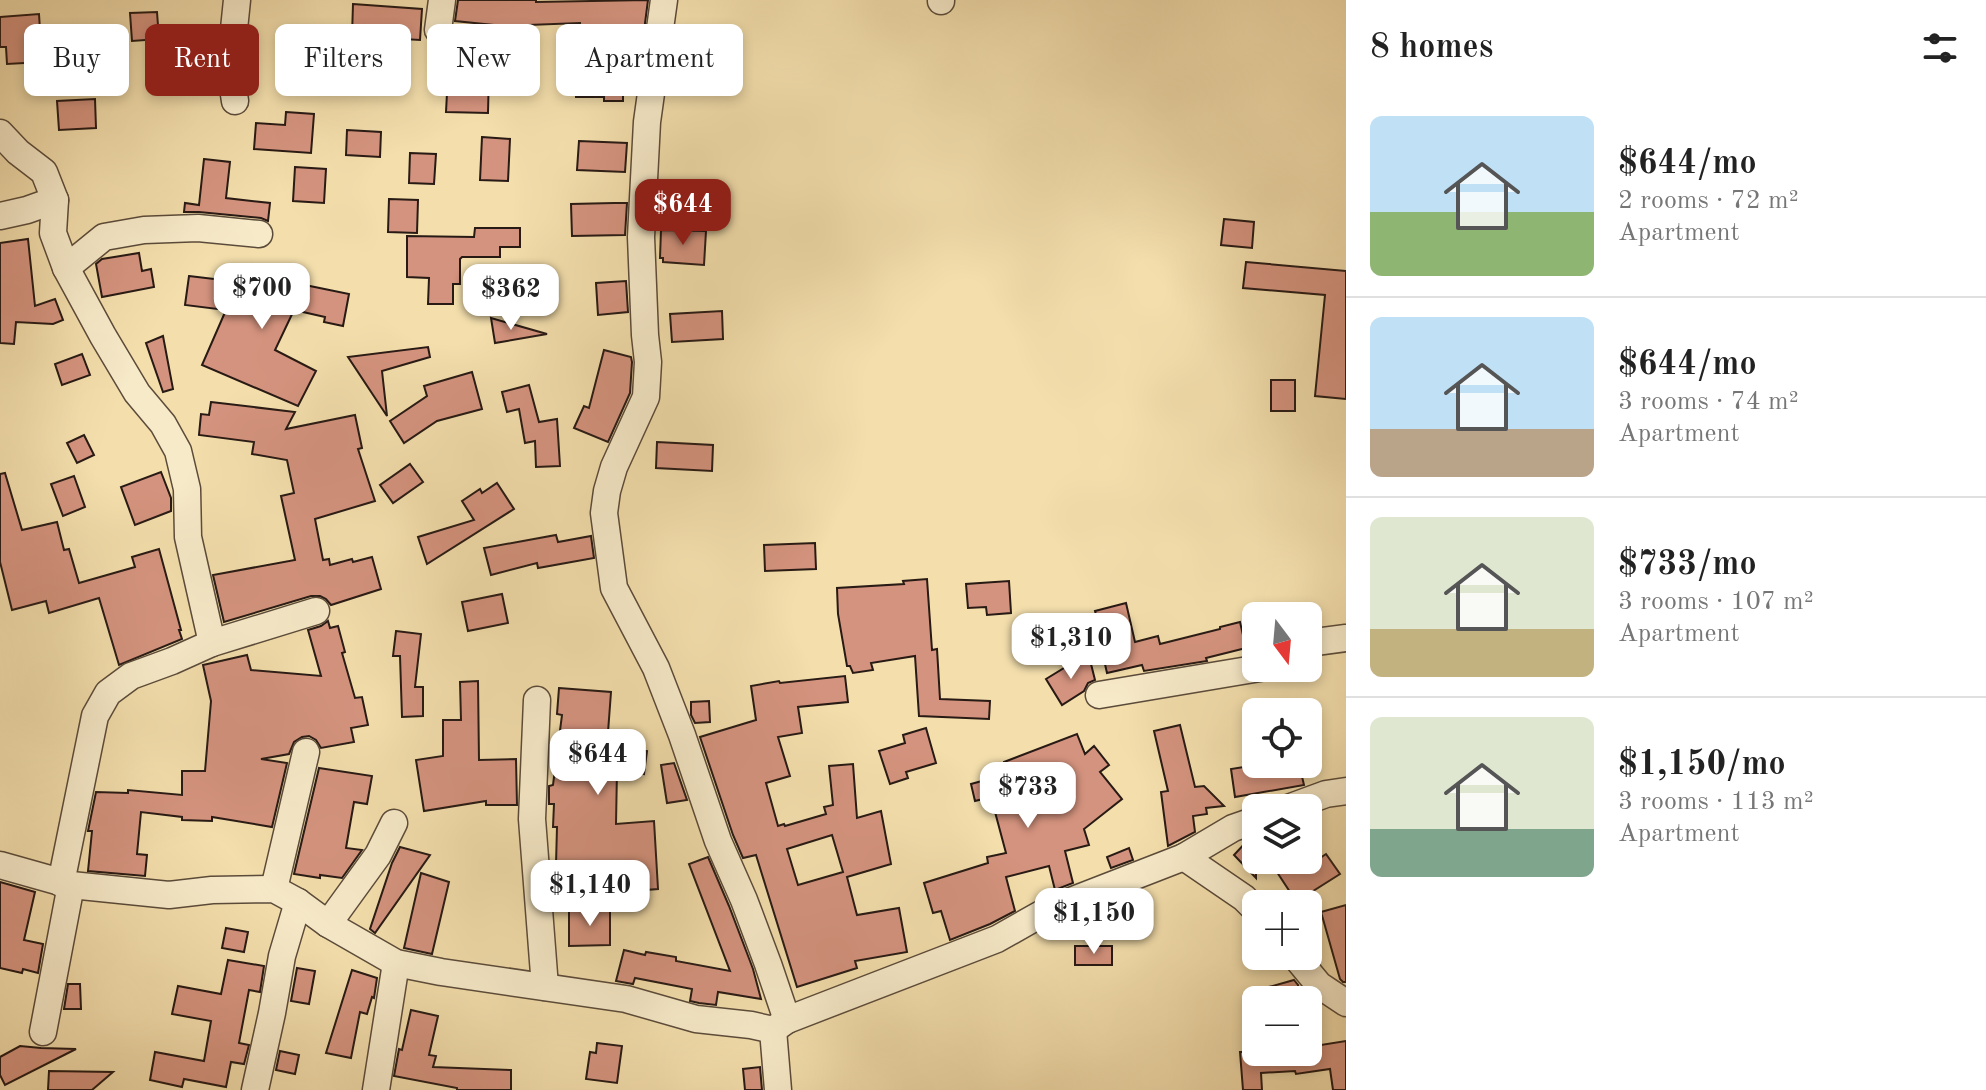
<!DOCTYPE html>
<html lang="en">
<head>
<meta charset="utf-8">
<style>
  body { margin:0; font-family:"Old Standard TT",serif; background:#f6f6f6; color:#222; height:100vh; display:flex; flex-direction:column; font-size:30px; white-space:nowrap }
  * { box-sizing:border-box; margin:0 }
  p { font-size:26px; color:#767676 }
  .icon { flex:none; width:44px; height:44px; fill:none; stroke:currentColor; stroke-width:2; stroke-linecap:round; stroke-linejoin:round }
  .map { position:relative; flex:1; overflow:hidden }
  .drawer { display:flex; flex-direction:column; background:#fff; width:640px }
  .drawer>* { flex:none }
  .hud { position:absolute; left:24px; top:24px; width:760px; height:72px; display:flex; gap:16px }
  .needle { width:52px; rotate:164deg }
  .tools { position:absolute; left:1242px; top:602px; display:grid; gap:16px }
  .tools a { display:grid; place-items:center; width:80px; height:80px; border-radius:12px; background:#fff; box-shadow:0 4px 12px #0003; font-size:40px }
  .price { position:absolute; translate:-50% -68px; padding:0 18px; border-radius:16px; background:#fff; color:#222; font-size:26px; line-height:52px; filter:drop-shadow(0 2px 4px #0008) }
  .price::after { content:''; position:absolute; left:50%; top:48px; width:24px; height:18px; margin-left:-12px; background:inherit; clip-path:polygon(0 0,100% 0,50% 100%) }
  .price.selected { background:#8f2418; color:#fff }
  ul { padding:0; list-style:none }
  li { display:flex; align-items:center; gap:24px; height:200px; padding:0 24px }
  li+li { border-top:2px solid #e0e0e0 }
  li span { display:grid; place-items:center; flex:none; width:224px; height:160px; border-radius:12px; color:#555 }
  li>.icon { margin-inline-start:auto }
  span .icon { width:96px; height:96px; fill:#fffc; stroke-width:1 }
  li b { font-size:34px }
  h2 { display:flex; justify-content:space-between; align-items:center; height:96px; padding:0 24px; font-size:34px }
  .pill { padding:0 28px; border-radius:12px; background:#fff; box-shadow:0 4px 12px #0003; font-size:28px; line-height:72px }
  .pill.selected { background:#8f2418; color:#fff }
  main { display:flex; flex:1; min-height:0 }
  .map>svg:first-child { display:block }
  .building { fill:#d4937e; stroke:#281a14; stroke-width:2; fill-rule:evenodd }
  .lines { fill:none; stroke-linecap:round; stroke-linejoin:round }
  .minor-casing { stroke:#5b4b3a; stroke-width:29 }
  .minor { stroke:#f7eac9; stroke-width:26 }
</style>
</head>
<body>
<main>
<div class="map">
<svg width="1346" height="1090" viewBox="0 0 1346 1090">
  <rect width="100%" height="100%" fill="#f3deac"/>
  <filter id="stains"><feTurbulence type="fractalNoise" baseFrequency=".0025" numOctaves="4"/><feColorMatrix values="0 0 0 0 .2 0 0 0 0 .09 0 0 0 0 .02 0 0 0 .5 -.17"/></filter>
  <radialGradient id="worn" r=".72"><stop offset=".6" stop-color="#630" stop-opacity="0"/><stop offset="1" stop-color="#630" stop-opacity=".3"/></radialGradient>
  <g class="building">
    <path d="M458,0H536V2L648,0L644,31L580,33V23L504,26L455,21Z"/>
    <path d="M353,4L422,9L420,40L352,36Z"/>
    <path d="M157,12L159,39L132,41L130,13Z"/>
    <path d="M39,14L42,62L7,64L6,47H0V17Z"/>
    <path d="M496,46L500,68L489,70L488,113L446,112L447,93H455L449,53Z"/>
    <path d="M629,70L630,89H623V101H604V97H576V71Z"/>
    <path d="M95,99L96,128L59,130L57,101Z"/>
    <path d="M286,112L314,114L311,153L254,149L256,123L285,125Z"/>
    <path d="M347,130L381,132L380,157L346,155Z"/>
    <path d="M482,137L510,139L508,181L480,180Z"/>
    <path d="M579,141L627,143L625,172L577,170Z"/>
    <path d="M410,153L436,154L434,184L409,183Z"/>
    <path d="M204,159L230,162L226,198L270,203L268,221L261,218L199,212H184L185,203L199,205Z"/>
    <path d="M295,167L326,169L324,203L293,201Z"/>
    <path d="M389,199L418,200L417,233L388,232Z"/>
    <path d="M614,203H627L625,235L572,236L571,204Z"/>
    <path d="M1224,219L1254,222L1252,248L1221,245Z"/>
    <path d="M475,228H520V247H500V257H462L460,259V284H453V304H428L429,278L407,277V236L474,237Z"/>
    <path d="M661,230L706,231L704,265L663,262V258H660Z"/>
    <path d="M28,239L35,306L55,299L63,320L53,324L16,322L14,344L0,343V243Z"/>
    <path d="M139,253L142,271L151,269L154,287L102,297L96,264L102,259Z"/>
    <path d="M1246,262L1346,271V399L1315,396L1325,295L1243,288Z"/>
    <path d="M189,276L299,289L300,284L349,294L343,326L324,322L325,317L294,310L275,350L316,371L298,406L202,365L226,310L185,305Z"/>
    <path d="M626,281L628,312L598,315L596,283Z"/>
    <path d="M722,311L723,339L672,342L670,314Z"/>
    <path d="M491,318L547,334L495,343Z"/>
    <path d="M163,336L173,389L163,392L146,343Z"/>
    <path d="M428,347L430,357L382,371L387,416L348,357Z"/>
    <path d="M604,350L631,357L632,362L630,393L608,442L574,428L584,406L589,408Z"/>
    <path d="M82,354L90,375L62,385L55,364Z"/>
    <path d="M472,372L482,409L437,421L404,443L390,421L427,396L424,386Z"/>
    <rect x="1271" y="380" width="24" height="31"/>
    <path d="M529,385L539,422L557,419L560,466L536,467L535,441L525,443L519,409L507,412L502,392Z"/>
    <path d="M211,402L295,412L286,429L355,415L362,448L358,449L375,501L315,519L323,560L329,559L330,565L352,559L353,562L372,557L381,589L331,605L326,599L320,596H311L224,622L213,575L295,560L281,496L294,493L287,460L252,454L254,442L199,435L201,414L209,415Z"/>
    <path d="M84,435L94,455L77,463L67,443Z"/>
    <path d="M657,442L713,445L712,471L656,468Z"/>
    <path d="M410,464L423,482L393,503L380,485Z"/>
    <path d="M161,472L171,498V511L135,525L121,487Z"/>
    <path d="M5,473L22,530L57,522L64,550L69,549L79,583L135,567L132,557L159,549L181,630H179L182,639L119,665L99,598L49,613L46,601L12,610L0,562V474Z"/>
    <path d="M74,476L85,507L63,516L51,484Z"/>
    <path d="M497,483L514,509L427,564L418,537L474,520L462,501L480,489L482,493Z"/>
    <path d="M556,535L558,542L591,536L594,558L538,568L537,563L491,575L484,548Z"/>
    <path d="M815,543L816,569L765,571L764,545Z"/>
    <path d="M927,579L932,650L937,649L940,699L990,701L989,719L919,716L915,656L871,663L873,670L853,673L850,666H847L838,614L837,588L904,584L903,581Z"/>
    <path d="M1009,581L1011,613L987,615L986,607L968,608L966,584Z"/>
    <path d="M502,594L508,623L468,631L462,602Z"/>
    <path d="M1126,603L1135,642L1158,636L1160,644L1220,629V627L1240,622L1246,648L1206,658L1207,661L1144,671L1142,665L1107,673L1099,638L1102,637L1095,611Z"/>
    <path d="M328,621L330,628L338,626L345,652L342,653L355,698L362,697L368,725L351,728L354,742L321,748L316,740L309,736L302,737L294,742L289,754L261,759L287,763L272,827L212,817V821L182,820V817L141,812L137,854L147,855L145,876L88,871L92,831H88L96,792L128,793V790L182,795V771H205L211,701L203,665L247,655L251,670L321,676L308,630L321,626Z"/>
    <path d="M396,631L421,634L415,687H423V716L402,717L400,656H393Z"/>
    <path d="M1090,660L1095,680L1088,683L1084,691L1062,705L1046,679L1069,665Z"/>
    <path d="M845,676L848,702L798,707L802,733L778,737L790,776L766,783L778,826L784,824L785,826L826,814L824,807L833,805L829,766L853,764L857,818L881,811L891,864L847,877L857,915L899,908L907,952L855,961L857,968L797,987L756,855L743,858L733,835L700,737L756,720L751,686L779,681L780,683ZM832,835L843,872L798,885L787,849Z"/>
    <path d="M478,681L479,760L516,759L517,805H486V801L424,811L416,760L443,756V720H461L460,682Z"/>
    <path d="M559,688L611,692L607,746L647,751L644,774L617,770L616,824L654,821L658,889L608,893L606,864H556L557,827H553L554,804H549V786L553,785L562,715L557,714Z"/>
    <path d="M709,701L710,722L695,723L691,715V702Z"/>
    <path d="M1180,725L1195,787L1204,786L1224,806L1206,808L1207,814L1193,816L1195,832L1168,846L1161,792L1168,791L1154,731Z"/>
    <path d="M926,728L936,763L906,772L908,778L890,784L879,751L905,743L903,735Z"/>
    <path d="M1077,734L1085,754L1094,746L1109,765L1100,772L1122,799L1084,829L1089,845L1065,851L1073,883L1055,890L1049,866L1006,877L1015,911L990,924L950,940L941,911L933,913L924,883L988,863L987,857L1006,853L991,797L975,801L971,784L1004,775V762Z"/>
    <path d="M674,763L687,800L667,803L661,765Z"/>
    <path d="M1263,764L1264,772L1299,764L1304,785L1235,797L1231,769Z"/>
    <path d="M319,768L372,776L367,804L354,802L346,848L362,850L342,878L320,875V878L294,874Z"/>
    <path d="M1256,837V878L1234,855L1249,839Z"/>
    <path d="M400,847L430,855L375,933L370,929L392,863Z"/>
    <path d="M1129,848L1133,860L1111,868L1107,857Z"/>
    <path d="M1326,854L1340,874L1302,898H1294L1269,860H1317Z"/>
    <path d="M708,857L729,906L753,969L761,999L718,992L716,1005L699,1003L690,1001L692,989L635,978L633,984L616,981L624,950L645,955L646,952L676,957V961L730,971L689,864Z"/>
    <path d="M421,873L449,882L432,954L404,948Z"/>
    <path d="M0,882L35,892L24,940L43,944L38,973L23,969L22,973L0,968Z"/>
    <path d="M1346,905V982H1343L1340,979L1321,912Z"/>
    <path d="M610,910V945L569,946V911Z"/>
    <path d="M226,928L248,932L244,952L222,948Z"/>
    <rect x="1075" y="946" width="37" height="19"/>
    <path d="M228,960L264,966L260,992L249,990L239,1043L249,1045L244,1064L231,1062L226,1087L184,1079L182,1087L150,1080L155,1052L204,1061L211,1021L172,1014L178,986L221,994Z"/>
    <path d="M297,968L315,971L309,1004L291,1001Z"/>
    <path d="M352,970L377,978L374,998L372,997L367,1014L360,1012L351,1058L326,1053Z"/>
    <path d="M1294,980L1298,985L1301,1000H1245L1244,994Z"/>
    <path d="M68,984H80L81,1009H64Z"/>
    <path d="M411,1010L438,1016L429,1055L436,1056L433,1067L511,1070V1090H457V1088L394,1076L399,1049L402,1050Z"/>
    <path d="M1346,1041V1090H1333L1330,1069L1296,1074L1295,1071L1261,1073L1262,1090H1243L1240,1052H1308V1047Z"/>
    <path d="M597,1043L622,1046L617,1083L586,1079L590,1052L596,1053Z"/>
    <path d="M20,1046L41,1048L76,1049L5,1085L0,1075V1057Z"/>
    <path d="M280,1051L299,1055L295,1074L276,1070Z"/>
    <path d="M760,1067L762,1090H745L743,1069Z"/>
    <path d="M49,1071L113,1072L92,1090H48Z"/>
  </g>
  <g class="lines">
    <defs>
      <g id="minor">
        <path d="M664,0L647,122L641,237L645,335L648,362L646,397L614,467L607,491L604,513L614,588L656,668L682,735L718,841L744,900L768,964L787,1020"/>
        <path d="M941,0V1"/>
        <path d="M438,30L442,0"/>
        <path d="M235,101L230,68L237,0"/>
        <path d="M0,133L18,152L44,172L55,200L53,233L66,268L103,336L137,393L163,424L178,451L187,489L188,537L212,643L172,661L131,676L108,693L95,716L61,883"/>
        <path d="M0,216L27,210L55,200"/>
        <path d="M66,268L104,237L144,230L198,228L259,234"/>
        <path d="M212,643L316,611"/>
        <path d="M1308,643L1346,638"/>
        <path d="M1099,695L1260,668"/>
        <path d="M537,700L532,819L545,987"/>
        <path d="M1288,808L1326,794L1346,791"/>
        <path d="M1184,857L1244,898L1256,910"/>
        <path d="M0,865L71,885L169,895L212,890L274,889L298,902L328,924L396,963L441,972L626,999L696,1019L751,1025L773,1030L787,1020L997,939L1050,909L1184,857L1233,828L1256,820"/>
        <path d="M274,889L306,752"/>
        <path d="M328,924L378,855L394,823"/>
        <path d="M1295,956L1319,985L1346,1003"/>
        <path d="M773,1030L778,1090"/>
        <path d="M43,1032L71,885"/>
        <path d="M255,1090L272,1013L282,956L298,902"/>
        <path d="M376,1090L396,963"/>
      </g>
    </defs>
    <use href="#minor" class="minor-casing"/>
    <use href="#minor" class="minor"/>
  </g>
  <rect width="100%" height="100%" filter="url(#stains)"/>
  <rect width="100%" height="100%" fill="url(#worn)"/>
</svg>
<div class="tools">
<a><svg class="needle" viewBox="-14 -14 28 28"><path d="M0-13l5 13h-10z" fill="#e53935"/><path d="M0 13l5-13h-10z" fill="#767676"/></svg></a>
<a><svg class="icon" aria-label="locate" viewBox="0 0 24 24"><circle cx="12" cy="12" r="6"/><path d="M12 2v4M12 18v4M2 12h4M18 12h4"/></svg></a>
<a><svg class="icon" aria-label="layers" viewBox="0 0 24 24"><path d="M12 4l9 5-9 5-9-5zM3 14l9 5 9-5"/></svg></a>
<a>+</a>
<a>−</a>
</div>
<b class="price selected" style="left:683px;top:247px">$644</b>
<b class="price" style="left:262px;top:331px">$700</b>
<b class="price" style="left:511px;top:332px">$362</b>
<b class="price" style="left:1071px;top:681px">$1,310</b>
<b class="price" style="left:598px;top:797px">$644</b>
<b class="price" style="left:1028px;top:830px">$733</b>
<b class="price" style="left:590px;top:928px">$1,140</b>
<b class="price" style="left:1094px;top:956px">$1,150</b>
<div class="hud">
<a class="pill">Buy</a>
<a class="pill selected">Rent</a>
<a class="pill">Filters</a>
<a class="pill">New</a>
<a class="pill">Apartment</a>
</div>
</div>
<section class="drawer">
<h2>8 homes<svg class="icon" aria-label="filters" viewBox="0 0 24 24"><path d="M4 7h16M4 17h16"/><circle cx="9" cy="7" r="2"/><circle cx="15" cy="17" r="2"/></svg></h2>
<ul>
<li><span style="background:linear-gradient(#bfe0f5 60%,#8fb573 0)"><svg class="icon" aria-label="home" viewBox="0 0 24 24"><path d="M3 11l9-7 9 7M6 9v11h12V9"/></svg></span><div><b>$644/mo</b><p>2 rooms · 72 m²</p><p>Apartment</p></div></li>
<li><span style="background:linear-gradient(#bfe0f5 70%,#b9a48a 0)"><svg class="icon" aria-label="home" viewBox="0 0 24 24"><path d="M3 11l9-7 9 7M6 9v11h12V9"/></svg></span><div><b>$644/mo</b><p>3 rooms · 74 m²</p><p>Apartment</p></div></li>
<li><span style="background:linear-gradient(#dfe7d0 70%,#c2b280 0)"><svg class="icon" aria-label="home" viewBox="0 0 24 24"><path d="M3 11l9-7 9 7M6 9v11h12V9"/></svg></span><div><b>$733/mo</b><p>3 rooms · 107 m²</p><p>Apartment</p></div></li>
<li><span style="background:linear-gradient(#dfe7d0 70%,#7fa58c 0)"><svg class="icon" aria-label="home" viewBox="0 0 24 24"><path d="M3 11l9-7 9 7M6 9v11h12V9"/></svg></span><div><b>$1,150/mo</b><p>3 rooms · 113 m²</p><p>Apartment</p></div></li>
</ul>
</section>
</main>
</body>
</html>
